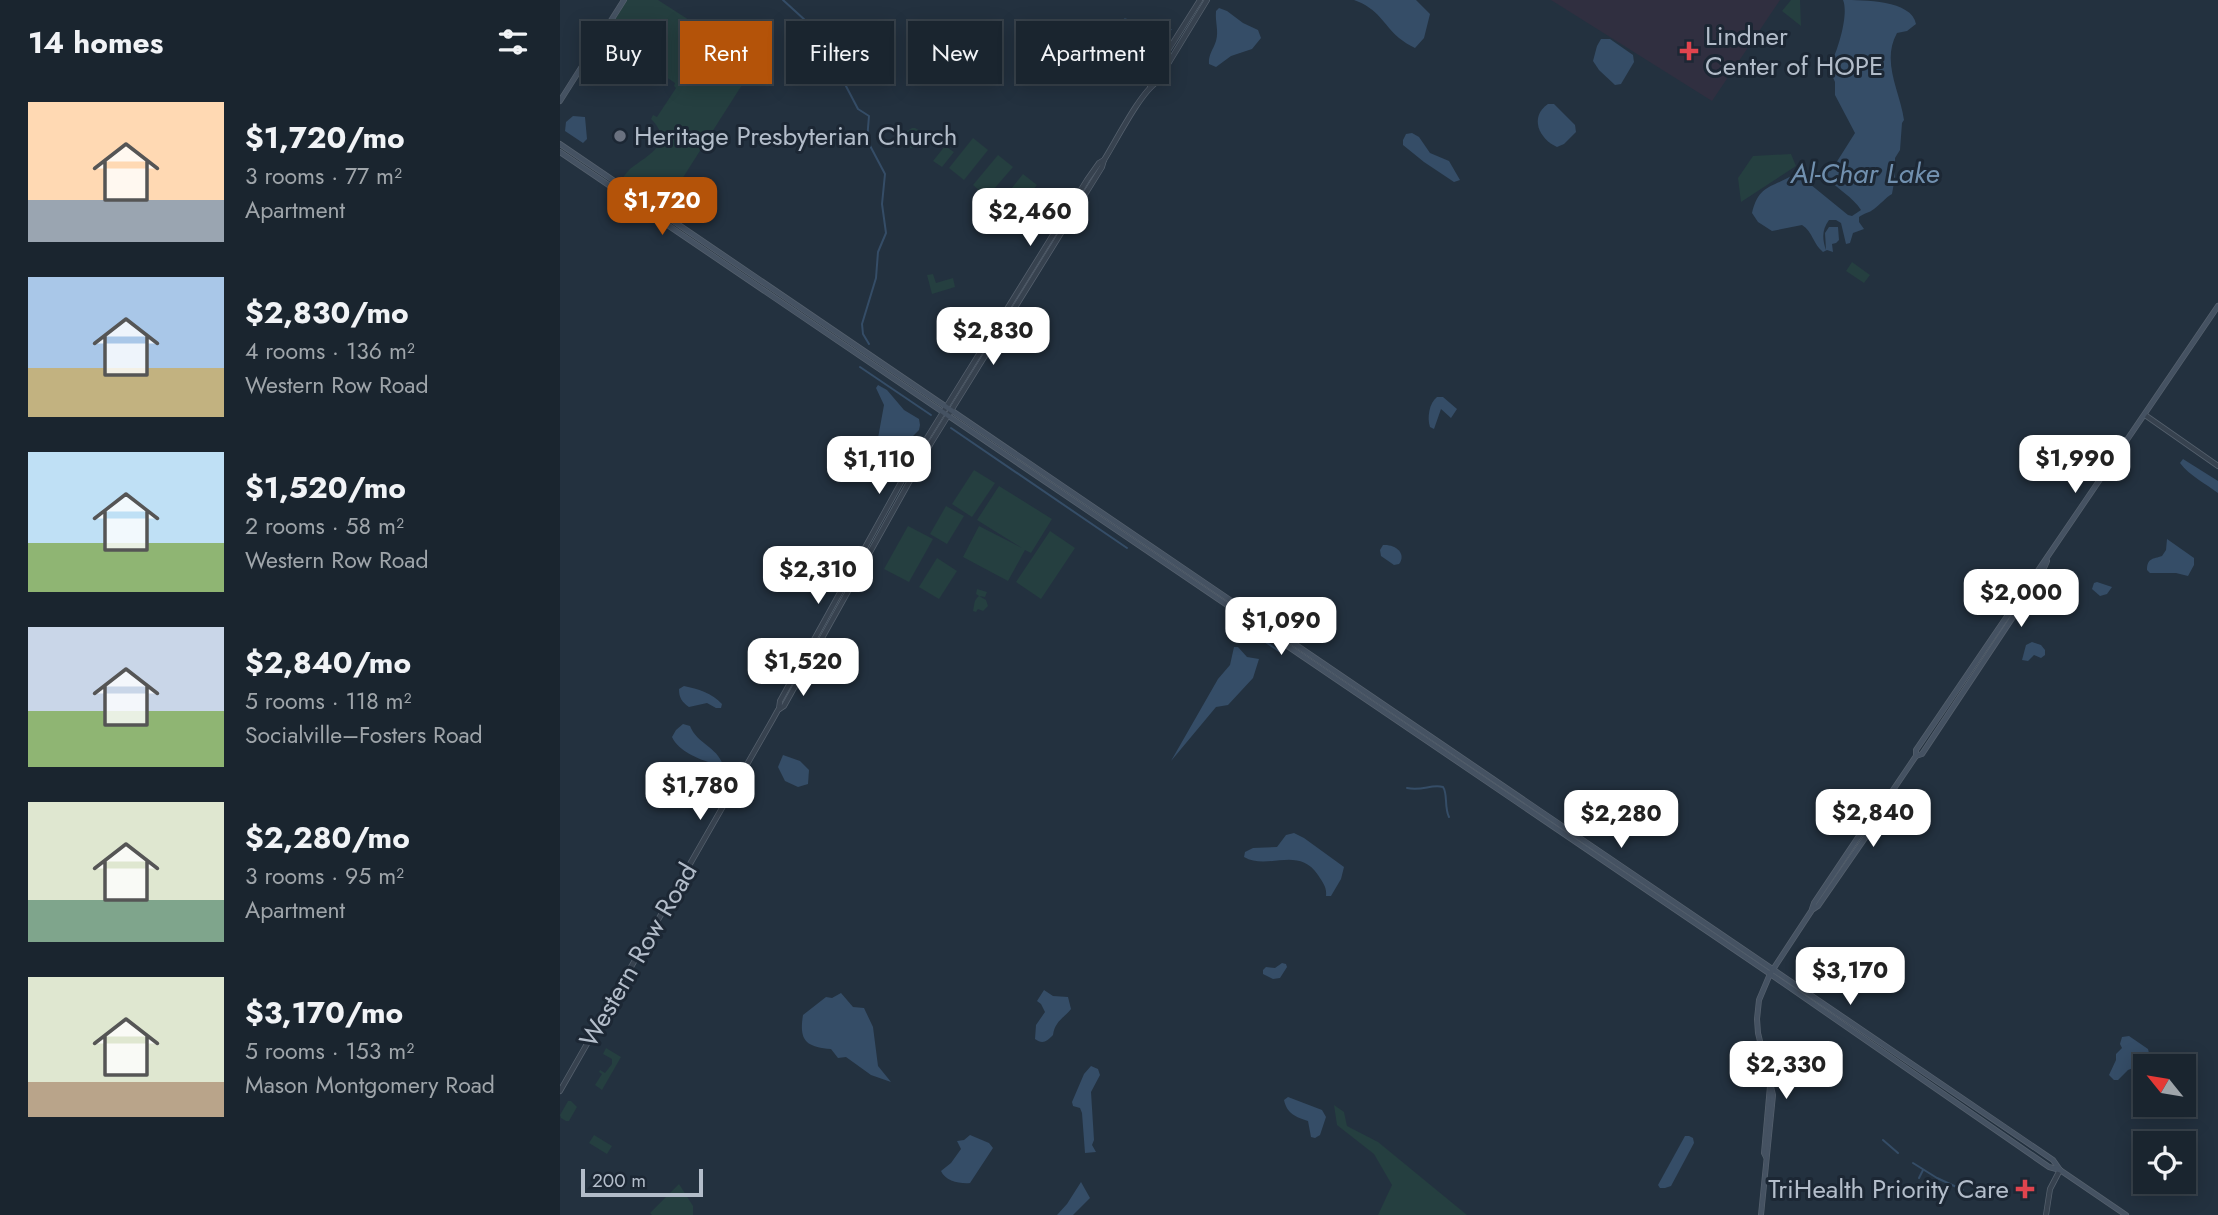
<!DOCTYPE html>
<html lang="en">
<head>
<meta charset="utf-8">
<style>
  body { margin:0; font-family:Jost,sans-serif; background:#232d37; color:#f1f3f6; height:100vh; display:flex; flex-direction:column; font-size:26px; white-space:nowrap }
  * { box-sizing:border-box; margin:0 }
  p { font-size:23px; color:#9fa5aa }
  .icon { flex:none; width:38px; height:38px; fill:none; stroke:currentColor; stroke-width:2; stroke-linecap:round; stroke-linejoin:round }
  .map { position:relative; flex:1; overflow:hidden }
  .panel { display:flex; flex-direction:column; background:#1a252f; width:560px }
  .panel>* { flex:none }
  .banner { position:absolute; left:21px; top:21px; width:665px; height:63px; display:flex; gap:14px }
  .needle { width:46px; rotate:300deg }
  .tools { position:absolute; left:1573px; top:1054px; display:grid; gap:14px }
  .tools a { display:grid; place-items:center; width:63px; height:63px; border-radius:0px; background:#1a252f; box-shadow:0 4px 18px #0003,0 0 0 2px #38424b; font-size:35px }
  .scale { position:absolute; left:21px; bottom:18px; width:122px; box-sizing:border-box; padding-left:7px; border:4px solid #b3bdca; border-top:0; font-size:19px; line-height:24px; white-space:nowrap; color:#b3bdca; -webkit-text-stroke:5px #1c2734; paint-order:stroke }
  .price { position:absolute; translate:-50% -60px; padding:0 16px; border-radius:14px; background:#fff; color:#222; font-size:23px; line-height:46px; filter:drop-shadow(0 2px 4px #0008) }
  .price::after { content:''; position:absolute; left:50%; top:42px; width:21px; height:16px; margin-left:-10px; background:inherit; clip-path:polygon(0 0,100% 0,50% 100%) }
  .price.active { background:#b45309; color:#fff }
  ul { padding:0; list-style:none }
  li { display:flex; align-items:center; gap:21px; height:175px; padding:0 28px }
  li span { display:grid; place-items:center; flex:none; width:196px; height:140px; border-radius:0px; color:#555 }
  li>.icon { margin-inline-start:auto }
  span .icon { width:84px; height:84px; fill:#fffc; stroke-width:1 }
  li b { font-size:30px }
  h2 { display:flex; justify-content:space-between; align-items:center; height:84px; padding:0 28px; font-size:30px }
  .tag { padding:0 24px; border-radius:0px; background:#1a252f; box-shadow:0 4px 18px #0003,0 0 0 2px #38424b; font-size:24px; line-height:63px }
  .tag.active { background:#b45309; color:#fff }
  main { display:flex; flex:1; min-height:0 }
  .map>svg:first-child { display:block }
  .medical { fill:#302f40 }
  .green { fill:#253f40 }
  .water { fill:#354d67 }
  .lines { fill:none; stroke-linecap:round; stroke-linejoin:round }
  .stream { stroke:#354d67; stroke-width:2 }
  .tertiary-casing { stroke:#55606d; stroke-width:6 }
  .secondary-casing { stroke:#55606d; stroke-width:6 }
  .tertiary { stroke:#37424f; stroke-width:4.5 }
  .secondary { stroke:#455262; stroke-width:4.5 }
  .health-dot { fill:#e0444e; stroke:#1c2734; stroke-width:2.5 }
  .worship-dot { fill:#6b7280; stroke:#1c2734; stroke-width:2.5 }
  .labels { text-anchor:middle; dominant-baseline:central; stroke-width:6; stroke-linejoin:round; paint-order:stroke }
  .poi-label { font-size:26px; fill:#b3bdca; stroke:#1c2734; text-anchor:start }
  .street-label { font-size:26px; fill:#b3bdca; stroke:#1c2734 }
  .water-label { font-size:28px; font-style:italic; fill:#7190af; stroke:#1c2734 }
</style>
</head>
<body>
<main>
<section class="panel">
<h2>14 homes<svg class="icon" aria-label="filters" viewBox="0 0 24 24"><path d="M4 7h16M4 17h16"/><circle cx="9" cy="7" r="2"/><circle cx="15" cy="17" r="2"/></svg></h2>
<ul>
<li><span style="background:linear-gradient(#ffd9b3 70%,#9aa5b1 0)"><svg class="icon" aria-label="home" viewBox="0 0 24 24"><path d="M3 11l9-7 9 7M6 9v11h12V9"/></svg></span><div><b>$1,720/mo</b><p>3 rooms · 77 m²</p><p>Apartment</p></div></li>
<li><span style="background:linear-gradient(#a9c7e8 65%,#c2b280 0)"><svg class="icon" aria-label="home" viewBox="0 0 24 24"><path d="M3 11l9-7 9 7M6 9v11h12V9"/></svg></span><div><b>$2,830/mo</b><p>4 rooms · 136 m²</p><p>Western Row Road</p></div></li>
<li><span style="background:linear-gradient(#bfe0f5 65%,#8fb573 0)"><svg class="icon" aria-label="home" viewBox="0 0 24 24"><path d="M3 11l9-7 9 7M6 9v11h12V9"/></svg></span><div><b>$1,520/mo</b><p>2 rooms · 58 m²</p><p>Western Row Road</p></div></li>
<li><span style="background:linear-gradient(#c9d6e8 60%,#8fb573 0)"><svg class="icon" aria-label="home" viewBox="0 0 24 24"><path d="M3 11l9-7 9 7M6 9v11h12V9"/></svg></span><div><b>$2,840/mo</b><p>5 rooms · 118 m²</p><p>Socialville–Fosters Road</p></div></li>
<li><span style="background:linear-gradient(#dfe7d0 70%,#7fa58c 0)"><svg class="icon" aria-label="home" viewBox="0 0 24 24"><path d="M3 11l9-7 9 7M6 9v11h12V9"/></svg></span><div><b>$2,280/mo</b><p>3 rooms · 95 m²</p><p>Apartment</p></div></li>
<li><span style="background:linear-gradient(#dfe7d0 75%,#b9a48a 0)"><svg class="icon" aria-label="home" viewBox="0 0 24 24"><path d="M3 11l9-7 9 7M6 9v11h12V9"/></svg></span><div><b>$3,170/mo</b><p>5 rooms · 153 m²</p><p>Mason Montgomery Road</p></div></li>
</ul>
</section>
<div class="map">
<svg width="1658" height="1215" viewBox="0 0 1658 1215">
  <rect width="100%" height="100%" fill="#23313f"/>
  <path class="medical" d="M991,0H1220L1152,101Z"/>
  <g class="green">
    <path d="M64,0H98L196,63L101,212L59,184C62,179 65,174 69,170C87,155 116,144 91,119L93,115L97,117L116,88L114,86L115,83L75,56L72,59C63,55 53,58 44,64L29,55Z"/>
    <path d="M1231,0H1240L1241,26L1222,11Z"/>
    <path d="M352,128H355L366,134L360,146L351,148L340,142L347,131Z"/>
    <path d="M413,138L428,150L404,180L389,168Z"/>
    <path d="M385,146L394,152L382,167L373,161Z"/>
    <path d="M1231,154L1236,166L1181,202L1178,178L1193,156Z"/>
    <path d="M438,155L453,167L427,197L413,185Z"/>
    <path d="M463,174L477,185L453,215L439,204Z"/>
    <path d="M480,191L494,201L473,228L459,217Z"/>
    <path d="M1292,262L1310,275L1304,283L1286,271Z"/>
    <path d="M373,274L376,283L393,278L395,287L372,294L367,275Z"/>
    <path d="M414,470L435,483L412,517L392,504Z"/>
    <path d="M439,486L492,519L471,553L465,550L448,581L403,557L419,526L462,548L417,520Z"/>
    <path d="M386,506L404,516L387,544L370,534Z"/>
    <path d="M348,526L373,539L349,582L324,569Z"/>
    <path d="M490,531L515,548L481,599L456,582Z"/>
    <path d="M377,558L397,571L379,599L359,587Z"/>
    <path d="M417,589L427,592L425,597L419,596L426,600L428,606L423,611L418,609L416,612L413,611C415,604 413,601 419,596L416,594Z"/>
    <path d="M1082,819L1094,827L1095,831L1092,835L1077,825L1065,844L1060,841L1074,820Z"/>
    <path d="M46,1048L61,1057L42,1090L35,1085L42,1074L39,1072L40,1070L45,1073L52,1064V1059L43,1054Z"/>
    <path d="M8,1101H11L17,1107L9,1121H6L1,1118L0,1115Z"/>
    <path d="M774,1105L784,1112L787,1126L818,1142L907,1215H818L832,1185L814,1154L777,1125Z"/>
    <path d="M34,1135L52,1146L47,1154L29,1143Z"/>
    <path d="M119,1184L133,1206V1215H92L90,1213Z"/>
  </g>
  <g class="water">
    <path d="M794,0H856L870,14L864,38L855,48C849,45 844,42 839,38C822,23 819,9 794,0Z"/>
    <path d="M1283,0C1303,0 1352,0 1356,24L1347,31L1337,33C1321,62 1340,91 1344,120L1342,123L1340,150L1335,158V177L1332,194C1325,198 1321,204 1314,209C1309,213 1304,213 1299,217V222L1304,229L1293,233L1290,243L1286,244L1281,223L1276,220H1269C1262,229 1262,239 1266,250L1265,233L1269,227H1278L1279,240L1276,243L1272,244L1273,252L1267,250L1263,252C1253,244 1253,232 1242,225L1212,231L1198,222L1192,213C1199,184 1212,188 1233,175L1245,180L1288,215L1292,216L1301,210C1294,198 1275,187 1265,176L1267,171H1271L1295,133L1275,95V82L1267,64L1271,63C1278,50 1289,14 1283,0Z"/>
    <path d="M659,8L667,11L683,23L698,30L701,38L692,49L671,56L656,67L649,64C648,55 653,50 656,41C659,31 655,22 656,11Z"/>
    <path d="M564,18C587,24 584,32 612,29L579,78L572,77L567,23Z"/>
    <path d="M1041,39H1050L1073,55L1074,62L1061,84L1055,85L1039,70L1033,61L1037,46Z"/>
    <path d="M988,104H994L1015,125L1016,132L1004,144L997,147C979,139 969,117 988,104Z"/>
    <path d="M13,116L25,117L27,139L23,143L5,131L6,122Z"/>
    <path d="M852,133L859,137L870,153L889,161L900,180L894,182L864,162L843,145V140L846,134Z"/>
    <path d="M318,385L327,390L344,410L359,419L360,425L359,430L345,444L342,451L341,464L328,481L324,482L322,476L323,457L316,449L324,405L316,388Z"/>
    <path d="M877,397H883L897,409L891,418L881,409L874,429L870,427C867,418 869,403 877,397Z"/>
    <path d="M1623,459L1658,481V493C1646,484 1630,476 1620,463Z"/>
    <path d="M1607,539L1634,558V565L1628,576L1616,573H1590L1587,570C1587,558 1593,559 1602,556L1606,550Z"/>
    <path d="M823,545C835,544 847,553 839,564L834,565L821,556L820,550Z"/>
    <path d="M1537,582L1552,587L1547,594L1540,596L1532,589L1534,583Z"/>
    <path d="M1472,642L1481,645L1485,650V655L1481,658L1474,655L1468,661L1462,660L1466,645Z"/>
    <path d="M674,647H678L687,657L699,659L693,678L668,705L656,707L611,761L658,679L670,665Z"/>
    <path d="M124,686C138,689 152,693 162,704L161,708H156L147,703L129,707C122,702 119,698 119,689Z"/>
    <path d="M123,724L130,726C137,744 159,748 163,766C146,762 120,754 112,737L116,730Z"/>
    <path d="M223,755L240,761L249,770L248,784L238,787L225,781L218,767Z"/>
    <path d="M734,833L744,838L784,867L781,879L771,896H766C767,887 763,883 758,875C738,845 708,871 684,857L685,852L693,848L717,847L726,835Z"/>
    <path d="M722,963L726,964L727,967L720,978L713,979L703,974V970L706,967L715,968Z"/>
    <path d="M484,990L493,996L508,997L511,1009C503,1019 495,1021 493,1035C487,1041 483,1045 475,1039L476,1025L485,1012L481,1004L477,1001Z"/>
    <path d="M281,993L293,1007L304,1008L313,1027L318,1066L331,1082L311,1075L286,1057L278,1058L271,1049C245,1047 239,1040 243,1015L266,997L272,998Z"/>
    <path d="M1569,1036L1588,1049L1589,1053L1588,1056L1582,1057L1578,1066L1568,1070L1558,1080H1554L1549,1075L1556,1060V1054L1562,1048L1560,1044L1562,1037Z"/>
    <path d="M531,1066L538,1069L540,1075L531,1092L534,1140L532,1145L536,1152L525,1153L522,1113L520,1108L513,1106L512,1102L524,1074Z"/>
    <path d="M728,1097L762,1110L766,1117L760,1135L755,1138L751,1137L748,1121C736,1117 727,1114 724,1100Z"/>
    <path d="M410,1135L429,1143L433,1148L410,1183C400,1184 385,1181 381,1171L391,1163L401,1149L397,1141L404,1140Z"/>
    <path d="M1125,1136H1129L1133,1138L1134,1143L1111,1186L1105,1188H1100L1098,1185Z"/>
    <path d="M521,1182L530,1198L513,1215H497L507,1204Z"/>
  </g>
  <g class="lines">
    <g class="stream">
      <path d="M223,0L269,42L266,48L298,109L309,116L307,140L325,174L322,204L326,233L318,252L316,278L302,324L303,334L309,344"/>
      <path d="M300,367L371,415"/>
      <path d="M391,428L567,548"/>
      <path d="M679,624L719,651"/>
      <path d="M847,788C863,791 871,784 883,787C888,794 884,807 889,817"/>
      <path d="M1323,1140L1338,1153"/>
      <path d="M1353,1163L1377,1178L1403,1190"/>
      <path d="M1359,1178L1363,1170"/>
    </g>
    <defs>
      <g id="tertiary">
        <path d="M590,86V79L640,0"/>
        <path d="M1585,415L1658,466"/>
        <path d="M219,709L220,701L354,459L527,180L539,163L544,160"/>
        <path d="M0,1091L213,719L218,710L224,706L371,443L542,167L544,160C556,141 580,93 597,82L647,0"/>
        <path d="M1486,1215L1490,1189L1500,1170"/>
      </g>
      <g id="secondary">
        <path d="M0,101L64,0"/>
        <path d="M0,144L1493,1160L1500,1170"/>
        <path d="M0,152L1216,978L1489,1167L1500,1170L1566,1215"/>
        <path d="M1356,756L1362,754L1481,575L1487,561"/>
        <path d="M1252,909L1254,903L1307,824L1312,821"/>
        <path d="M1206,1157L1204,1153L1210,1086"/>
        <path d="M1201,1215L1213,1095L1198,1033L1197,1019L1199,1000L1210,974L1252,910L1258,906L1312,828V821L1356,756V750L1658,306"/>
      </g>
    </defs>
    <use href="#tertiary" class="tertiary-casing"/>
    <use href="#secondary" class="secondary-casing"/>
    <use href="#tertiary" class="tertiary"/>
    <use href="#secondary" class="secondary"/>
  </g>
  <g class="health-dot">
    <path d="M1125.5 40.5h7v7h7v7h-7v7h-7v-7h-7v-7h7z"/>
    <path d="M1461.5 1178.5h7v7h7v7h-7v7h-7v-7h-7v-7h7z"/>
  </g>
  <circle class="worship-dot" cx="60" cy="136" r="7"/>
  <g class="labels">
    <g class="poi-label">
      <text x="1145" y="36">Lindner<tspan x="1145" dy="30">Center of HOPE</tspan></text>
      <text x="74" y="136">Heritage Presbyterian Church</text>
      <text x="1449" y="1189" text-anchor="end">TriHealth Priority Care</text>
    </g>
    <g class="street-label">
      <text transform="translate(78 955) rotate(-60)">Western Row Road</text>
    </g>
    <g class="water-label">
      <text x="1305" y="173">Al-Char Lake</text>
    </g>
  </g>
</svg>
<div class="tools">
<a><svg class="needle" viewBox="-14 -14 28 28"><path d="M0-13l5 13h-10z" fill="#e53935"/><path d="M0 13l5-13h-10z" fill="#9fa5aa"/></svg></a>
<a><svg class="icon" aria-label="locate" viewBox="0 0 24 24"><circle cx="12" cy="12" r="6"/><path d="M12 2v4M12 18v4M2 12h4M18 12h4"/></svg></a>
</div>
<div class="scale">200 m</div>
<b class="price active" style="left:102px;top:237px">$1,720</b>
<b class="price" style="left:470px;top:248px">$2,460</b>
<b class="price" style="left:433px;top:367px">$2,830</b>
<b class="price" style="left:1515px;top:495px">$1,990</b>
<b class="price" style="left:319px;top:496px">$1,110</b>
<b class="price" style="left:258px;top:606px">$2,310</b>
<b class="price" style="left:1461px;top:629px">$2,000</b>
<b class="price" style="left:721px;top:657px">$1,090</b>
<b class="price" style="left:243px;top:698px">$1,520</b>
<b class="price" style="left:140px;top:822px">$1,780</b>
<b class="price" style="left:1313px;top:849px">$2,840</b>
<b class="price" style="left:1061px;top:850px">$2,280</b>
<b class="price" style="left:1290px;top:1007px">$3,170</b>
<b class="price" style="left:1226px;top:1101px">$2,330</b>
<div class="banner">
<a class="tag">Buy</a>
<a class="tag active">Rent</a>
<a class="tag">Filters</a>
<a class="tag">New</a>
<a class="tag">Apartment</a>
</div>
</div>
</main>
</body>
</html>
